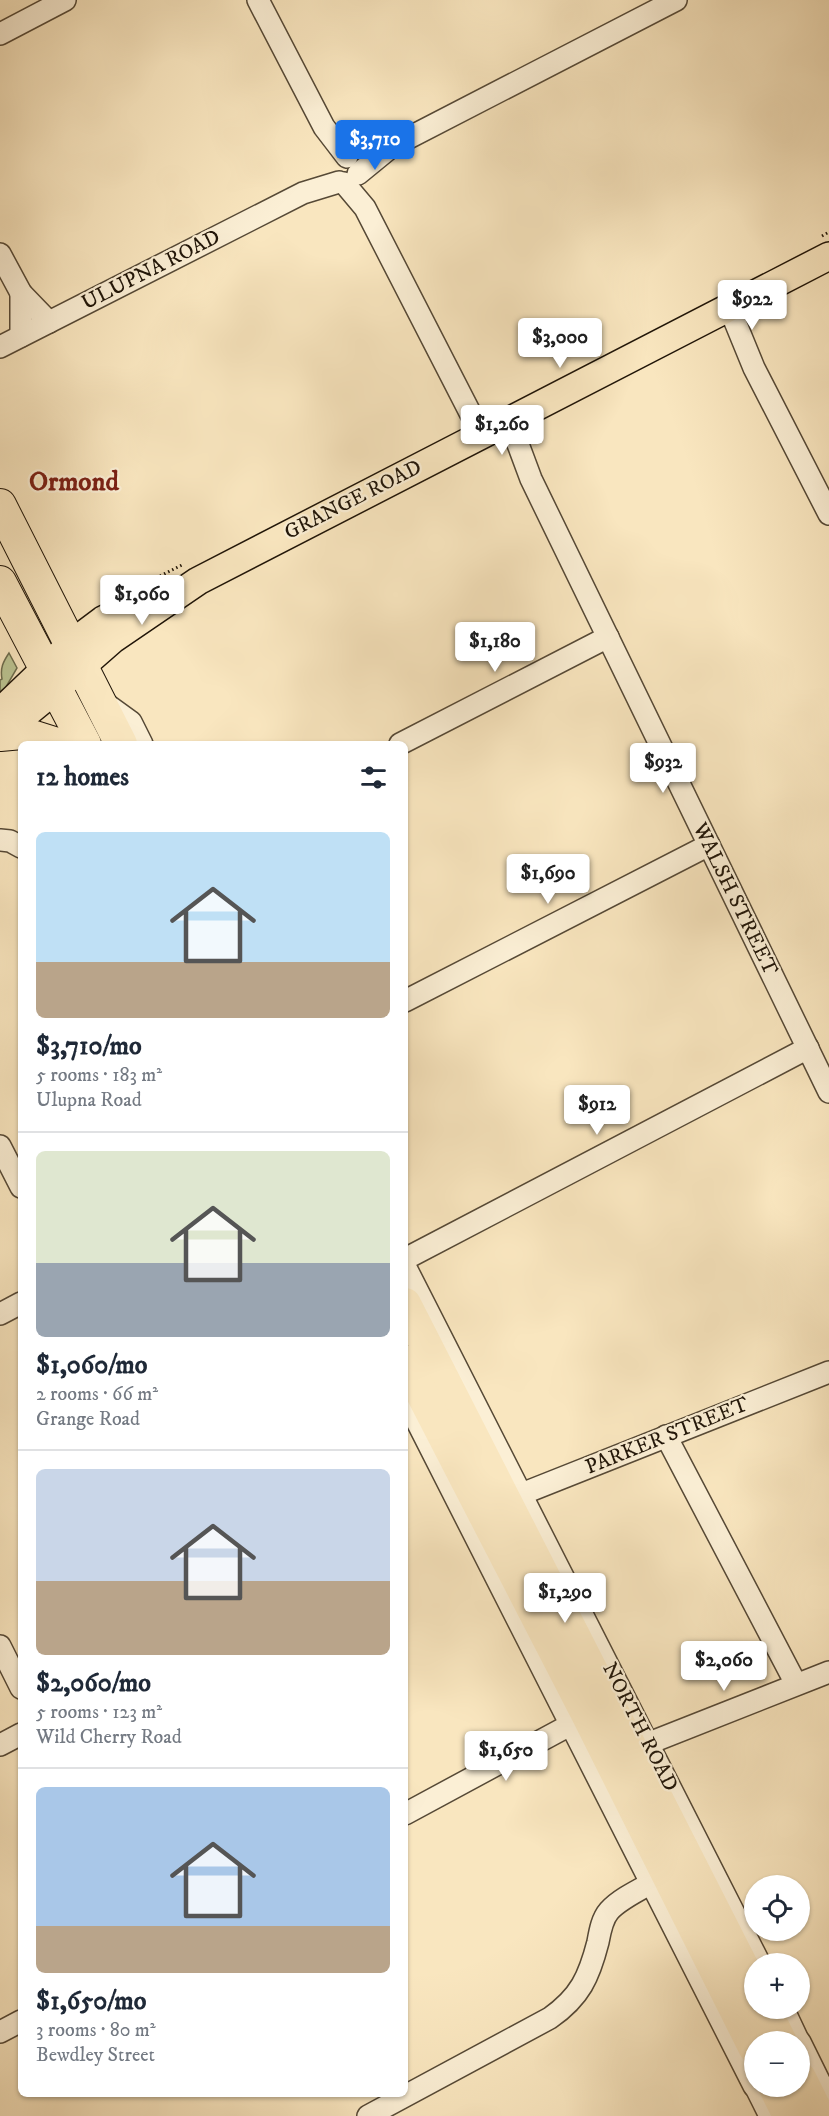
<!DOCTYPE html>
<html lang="en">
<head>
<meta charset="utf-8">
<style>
  body { margin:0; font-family:"IM FELL DW Pica",serif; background:#f6f6f7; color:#1f2937; height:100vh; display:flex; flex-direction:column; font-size:22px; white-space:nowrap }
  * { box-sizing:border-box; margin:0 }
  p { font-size:20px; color:#747a83 }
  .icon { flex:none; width:33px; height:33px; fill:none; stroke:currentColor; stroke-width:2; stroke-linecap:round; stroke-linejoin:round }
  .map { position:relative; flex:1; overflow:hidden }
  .panel { position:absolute; left:18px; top:741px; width:390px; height:1356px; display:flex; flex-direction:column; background:#fff; border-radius:9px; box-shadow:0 2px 4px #0004 }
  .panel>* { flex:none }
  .tools { position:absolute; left:744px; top:1875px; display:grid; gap:12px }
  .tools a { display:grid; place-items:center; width:66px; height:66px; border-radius:50%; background:#fff; box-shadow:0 2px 4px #0004; font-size:30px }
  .price { position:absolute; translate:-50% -51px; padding:0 14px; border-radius:6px; background:#fff; color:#222; font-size:20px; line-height:39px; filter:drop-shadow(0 2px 3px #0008) }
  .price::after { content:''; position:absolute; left:50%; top:36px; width:18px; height:14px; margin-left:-9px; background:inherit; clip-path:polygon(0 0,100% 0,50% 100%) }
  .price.current { background:#1a73e8; color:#fff }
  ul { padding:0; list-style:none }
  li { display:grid; align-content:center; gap:12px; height:318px; padding:0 18px }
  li+li { border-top:2px solid #e0e1e3 }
  li span { display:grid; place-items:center; height:186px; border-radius:9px; color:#555 }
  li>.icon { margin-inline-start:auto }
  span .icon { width:108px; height:108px; fill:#fffc; stroke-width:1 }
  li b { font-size:26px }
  h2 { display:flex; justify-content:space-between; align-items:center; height:72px; padding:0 18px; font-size:26px }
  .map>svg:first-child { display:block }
  .green { fill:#bcc593; stroke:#6e6d4e; stroke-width:1.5 }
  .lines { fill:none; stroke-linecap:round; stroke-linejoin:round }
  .minor-casing { stroke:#564936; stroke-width:24 }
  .major-casing { stroke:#201508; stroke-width:30 }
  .highway-casing { stroke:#201508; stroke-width:34 }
  .path { stroke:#201508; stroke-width:3; stroke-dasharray:1.5 3; stroke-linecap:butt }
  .minor { stroke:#fbefd5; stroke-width:21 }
  .major { stroke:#f9e6bf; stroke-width:27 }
  .highway { stroke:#f9e6bf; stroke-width:32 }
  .labels { text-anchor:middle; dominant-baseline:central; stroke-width:4.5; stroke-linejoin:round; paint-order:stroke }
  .street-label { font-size:21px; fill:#201508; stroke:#fbefd5 }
  .district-label { font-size:27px; font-weight:bold; fill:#7a1f14; stroke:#fbefd5 }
</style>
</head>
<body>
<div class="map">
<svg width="829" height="2116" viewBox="0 0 829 2116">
  <rect width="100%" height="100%" fill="#f9e6bf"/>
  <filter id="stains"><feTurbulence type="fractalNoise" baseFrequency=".00333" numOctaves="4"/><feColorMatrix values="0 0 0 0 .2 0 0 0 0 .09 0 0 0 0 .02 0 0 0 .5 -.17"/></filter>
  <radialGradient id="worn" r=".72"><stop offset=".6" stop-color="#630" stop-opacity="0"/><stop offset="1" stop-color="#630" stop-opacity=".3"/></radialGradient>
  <path class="green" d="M9,653L17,668L6,687L0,692V680L2,679C0,668 3,662 9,653Z"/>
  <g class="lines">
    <defs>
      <g id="minor">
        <path d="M258,0L324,127L347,157"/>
        <path d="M0,34L65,0"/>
        <path d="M358,174L391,147L676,0"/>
        <path d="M344,183L365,208L481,434"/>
        <path d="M0,254L21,293L49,322"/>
        <path d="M729,307L754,368L829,514"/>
        <path d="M21,336V293"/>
        <path d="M0,347L303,193L339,182"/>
        <path d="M509,420L531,479L829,1092"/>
        <path d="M102,701L131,722L142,744"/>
        <path d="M400,744L608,637"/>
        <path d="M0,840L10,841L21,847"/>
        <path d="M405,1001L709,845"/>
        <path d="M0,1146L21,1187"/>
        <path d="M405,1259L808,1048"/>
        <path d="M405,1266L760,1964"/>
        <path d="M0,1314L21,1303"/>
        <path d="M405,1398L754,2086"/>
        <path d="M666,1436L796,1684"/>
        <path d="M509,1499L829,1372"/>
        <path d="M0,1646L21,1688"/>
        <path d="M0,1745L21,1734"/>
        <path d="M634,1749L829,1672"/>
        <path d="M405,1814L581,1719"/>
        <path d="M783,2008L799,2042"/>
        <path d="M0,2032L21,2021"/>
        <path d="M800,2042L826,2095"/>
        <path d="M755,2086L770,2116"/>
        <path d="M368,2116L550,2018C580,1997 589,1977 598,1942C600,1931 602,1919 609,1911C621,1897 648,1886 664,1876"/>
      </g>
      <g id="major">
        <path d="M0,712L71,644L103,620L146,599"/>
        <path d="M0,735L56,689L113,639L198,581L829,256"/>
      </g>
      <g id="highway">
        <path d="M0,505L121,744"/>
        <path d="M0,582L85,744"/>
        <path d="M0,735L22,733L57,744"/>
        <path d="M405,1304L754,1989"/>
        <path d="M405,1361L588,1716L754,2047"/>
        <path d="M764,2008L781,2042"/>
        <path d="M800,2078L819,2116"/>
        <path d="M774,2086L789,2116"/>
      </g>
    </defs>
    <use href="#minor" class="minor-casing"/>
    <use href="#major" class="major-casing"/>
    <use href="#highway" class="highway-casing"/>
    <g class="path">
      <path d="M822,236L829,232"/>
      <path d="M152,580L184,564"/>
    </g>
    <use href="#minor" class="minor"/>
    <use href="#major" class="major"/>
    <use href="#highway" class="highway"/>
  </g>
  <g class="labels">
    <g class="street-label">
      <text transform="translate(151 270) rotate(-27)">ULUPNA ROAD</text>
      <text transform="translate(353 500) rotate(-27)">GRANGE ROAD</text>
      <text transform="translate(735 899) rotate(64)">WALSH STREET</text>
      <text transform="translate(667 1436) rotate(-22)">PARKER STREET</text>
      <text transform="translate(640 1727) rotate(63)">NORTH ROAD</text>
    </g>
    <g class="district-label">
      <text x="74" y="482">Ormond</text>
    </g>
  </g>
  <rect width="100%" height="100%" filter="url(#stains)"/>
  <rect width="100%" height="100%" fill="url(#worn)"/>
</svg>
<div class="tools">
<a><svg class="icon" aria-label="locate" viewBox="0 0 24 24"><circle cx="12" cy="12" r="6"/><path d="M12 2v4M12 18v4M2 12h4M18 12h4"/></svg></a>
<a>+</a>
<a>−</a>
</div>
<b class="price current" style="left:375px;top:171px">$3,710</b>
<b class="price" style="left:752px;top:331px">$922</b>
<b class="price" style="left:560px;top:369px">$3,000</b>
<b class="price" style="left:502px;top:456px">$1,260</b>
<b class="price" style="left:142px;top:626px">$1,060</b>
<b class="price" style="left:495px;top:673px">$1,180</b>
<b class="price" style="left:663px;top:794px">$932</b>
<b class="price" style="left:548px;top:905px">$1,690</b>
<b class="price" style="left:597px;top:1136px">$912</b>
<b class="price" style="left:565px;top:1624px">$1,290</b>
<b class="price" style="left:724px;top:1692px">$2,060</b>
<b class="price" style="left:506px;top:1782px">$1,650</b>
<section class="panel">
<h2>12 homes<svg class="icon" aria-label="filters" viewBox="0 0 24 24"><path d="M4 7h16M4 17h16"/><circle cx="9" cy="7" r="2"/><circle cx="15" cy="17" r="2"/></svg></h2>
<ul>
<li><span style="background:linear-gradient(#bfe0f5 70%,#b9a48a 0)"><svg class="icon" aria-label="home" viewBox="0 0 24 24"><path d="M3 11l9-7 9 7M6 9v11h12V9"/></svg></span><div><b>$3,710/mo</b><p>5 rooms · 183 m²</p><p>Ulupna Road</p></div></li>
<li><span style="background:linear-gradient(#dfe7d0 60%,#9aa5b1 0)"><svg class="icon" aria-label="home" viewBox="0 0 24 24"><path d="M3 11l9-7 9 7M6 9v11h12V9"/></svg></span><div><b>$1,060/mo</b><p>2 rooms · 66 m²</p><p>Grange Road</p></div></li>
<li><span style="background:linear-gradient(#c9d6e8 60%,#b9a48a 0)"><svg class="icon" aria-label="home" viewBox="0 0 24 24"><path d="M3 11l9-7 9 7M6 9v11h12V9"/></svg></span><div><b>$2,060/mo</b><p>5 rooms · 123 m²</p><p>Wild Cherry Road</p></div></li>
<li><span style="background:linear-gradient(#a9c7e8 75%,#b9a48a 0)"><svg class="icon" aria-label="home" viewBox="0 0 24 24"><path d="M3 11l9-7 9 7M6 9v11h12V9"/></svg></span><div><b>$1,650/mo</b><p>3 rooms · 80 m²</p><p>Bewdley Street</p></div></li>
</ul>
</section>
</div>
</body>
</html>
